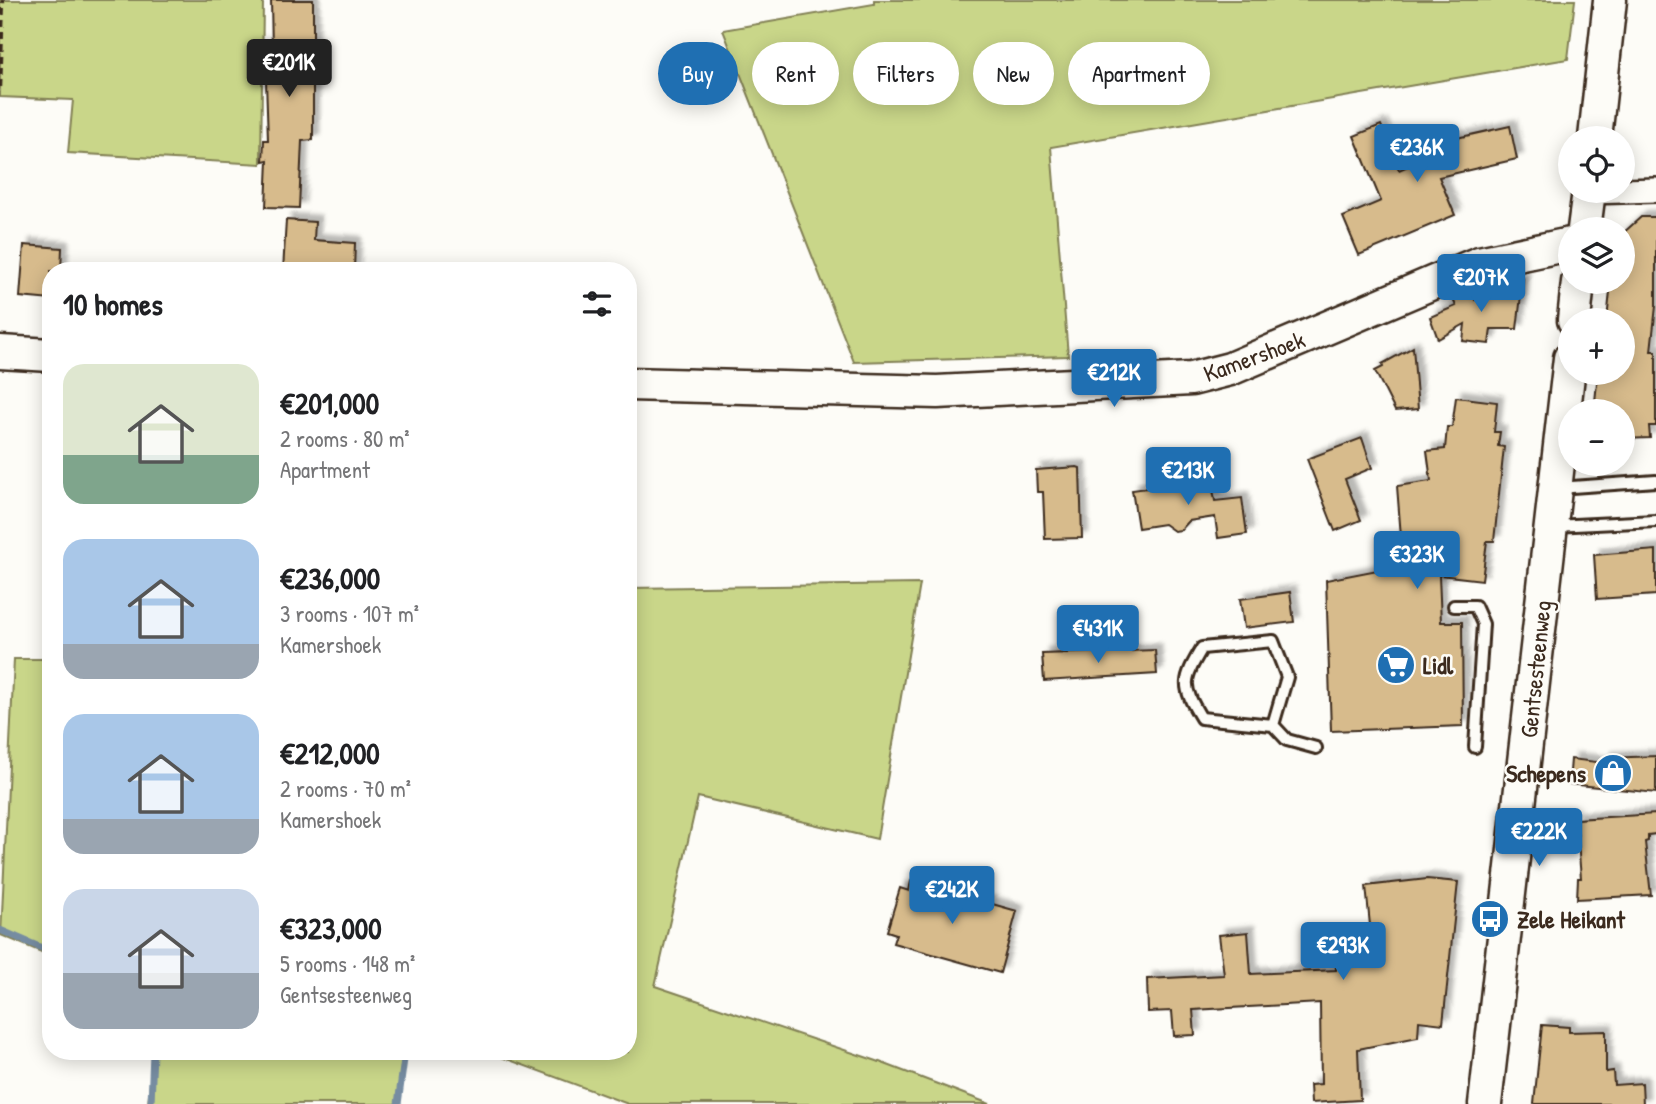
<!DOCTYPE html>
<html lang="en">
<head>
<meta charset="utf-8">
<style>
  body { margin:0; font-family:"Patrick Hand",sans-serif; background:#f2f2f2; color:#202124; height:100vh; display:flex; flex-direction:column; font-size:26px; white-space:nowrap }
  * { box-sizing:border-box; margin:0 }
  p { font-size:23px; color:#757577 }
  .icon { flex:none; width:38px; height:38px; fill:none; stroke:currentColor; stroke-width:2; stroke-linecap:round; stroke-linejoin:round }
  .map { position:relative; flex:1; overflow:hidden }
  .side { position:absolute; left:42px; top:262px; width:595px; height:798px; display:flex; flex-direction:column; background:#fff; border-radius:28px; box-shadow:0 4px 18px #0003 }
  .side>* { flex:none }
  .guide { position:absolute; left:658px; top:42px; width:665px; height:63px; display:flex; gap:14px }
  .tools { position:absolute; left:1558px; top:126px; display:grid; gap:14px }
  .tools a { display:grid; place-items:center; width:77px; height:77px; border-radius:50%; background:#fff; box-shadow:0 4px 18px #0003; font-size:35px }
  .price { position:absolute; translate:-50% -60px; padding:0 16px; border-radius:7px; background:#1f6fb2; color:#fff; font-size:23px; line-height:46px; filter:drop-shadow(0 2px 4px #0008) }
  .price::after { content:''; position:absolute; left:50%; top:42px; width:21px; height:16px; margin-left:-10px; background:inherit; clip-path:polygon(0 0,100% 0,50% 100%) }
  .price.on { background:#222; color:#fff }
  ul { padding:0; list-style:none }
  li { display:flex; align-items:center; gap:21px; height:175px; padding:0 21px }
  li span { display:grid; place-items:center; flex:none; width:196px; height:140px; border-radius:21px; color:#555 }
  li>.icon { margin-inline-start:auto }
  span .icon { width:84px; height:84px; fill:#fffc; stroke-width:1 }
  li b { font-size:30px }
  h2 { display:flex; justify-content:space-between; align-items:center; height:84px; padding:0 21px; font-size:30px }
  .tag { padding:0 24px; border-radius:32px; background:#fff; box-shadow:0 4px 18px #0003; font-size:24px; line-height:63px }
  .tag.on { background:#1f6fb2; color:#fff }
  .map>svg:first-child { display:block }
  .green { fill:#c9d689; stroke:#828054; stroke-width:2 }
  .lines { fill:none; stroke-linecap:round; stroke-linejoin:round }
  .stream { stroke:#768ca1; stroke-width:7 }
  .building { fill:#d7bb8c; stroke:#3b2a1e; stroke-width:2; filter:url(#shadow) }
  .lane-casing { stroke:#3b2a1e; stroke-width:16 }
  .street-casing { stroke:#3b2a1e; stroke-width:28 }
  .secondary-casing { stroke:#3b2a1e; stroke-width:37 }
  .path { stroke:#3b2a1e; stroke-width:4.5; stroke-dasharray:7 5; stroke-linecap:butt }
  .lane { stroke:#fdfcf7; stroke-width:10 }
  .street { stroke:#fdfcf7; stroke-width:23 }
  .secondary { stroke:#fdfcf7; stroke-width:32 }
  .labels { text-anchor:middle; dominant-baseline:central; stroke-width:5; stroke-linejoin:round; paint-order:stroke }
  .street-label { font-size:24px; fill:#3b2a1e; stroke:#fdfcf7 }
  .poi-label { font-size:24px; font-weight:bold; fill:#3b2a1e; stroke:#fdfcf7; text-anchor:start }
</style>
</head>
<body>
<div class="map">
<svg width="1656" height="1104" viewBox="0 0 1656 1104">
  <defs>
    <filter id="shadow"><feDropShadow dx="6" dy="-6" stdDeviation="2" flood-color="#0004"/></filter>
  </defs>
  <rect width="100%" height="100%" fill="#fdfcf7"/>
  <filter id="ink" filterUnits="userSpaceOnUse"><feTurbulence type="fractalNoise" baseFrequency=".0143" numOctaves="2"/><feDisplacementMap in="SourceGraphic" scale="14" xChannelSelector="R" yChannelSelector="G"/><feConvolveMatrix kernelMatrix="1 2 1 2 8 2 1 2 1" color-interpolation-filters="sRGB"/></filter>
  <g filter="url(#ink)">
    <g class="green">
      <path d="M0,0H263L261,164L68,153L73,100L0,97Z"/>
      <path d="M874,0H1575L1568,59L1051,147L1068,356L854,362L723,30L874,4Z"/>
      <path d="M920,584L877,839L698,797L655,986L877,1061L990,1104H628L488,1052H628V588Z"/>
      <path d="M14,659H51V956L1,935Z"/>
      <path d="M153,1052H405L397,1104H148Z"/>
    </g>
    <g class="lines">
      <g class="stream">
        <path d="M0,930L51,952"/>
        <path d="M151,1104L153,1052"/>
        <path d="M398,1104L405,1052"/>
      </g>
    </g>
    <g class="building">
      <path d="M271,0H313V140L302,141L299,208L266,207L268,160L263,161L264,140H268L265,51H272Z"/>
      <path d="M1381,125L1399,170L1454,146L1452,139L1510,126L1517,159L1439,177L1455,215L1359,255L1343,217L1381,201L1354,136Z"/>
      <path d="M1641,217H1656V306L1651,351H1656V426H1649L1650,438L1622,439V411H1594L1598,373H1622V320H1607L1611,282H1622V234Z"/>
      <path d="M286,220L315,222L314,240L355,243L354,271H283Z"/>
      <path d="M24,245L62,248L61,271H51V300L20,297Z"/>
      <path d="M1523,279L1517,329H1491L1489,344L1463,341L1465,324L1438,339L1430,317L1456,306L1451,295L1470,287L1475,300Z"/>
      <path d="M1413,347L1418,409L1395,411L1375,371L1383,367L1382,364Z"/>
      <path d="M1456,397L1497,402L1494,432H1500L1498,446L1504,447L1494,541H1487L1482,580L1439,575L1441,622H1462L1463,726L1331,731L1326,580L1398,566L1394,538L1401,537L1397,486L1431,481L1427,451L1445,449L1447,427H1452Z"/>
      <path d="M1362,438L1372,468L1345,479L1361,520L1335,531L1307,459Z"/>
      <path d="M1077,467L1080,468L1082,538L1045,539L1043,492H1037L1036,470Z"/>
      <path d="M1176,473L1187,482L1211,478L1215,501L1242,498L1247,534L1218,538L1215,517L1189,521L1181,530L1174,531L1164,524L1138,528L1132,490L1169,485Z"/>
      <path d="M1656,550V595L1597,599L1594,555Z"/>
      <path d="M1290,592L1294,622L1244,628L1240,599Z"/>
      <path d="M1155,650L1157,674L1044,681L1042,654Z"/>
      <path d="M1656,756V793L1569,784L1571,759L1605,763L1606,758Z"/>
      <path d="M1656,814V834L1648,835V841L1645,842L1651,895L1577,899L1578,878H1581L1576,819Z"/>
      <path d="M1427,879L1458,882L1443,1024L1419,1021L1418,1037L1358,1049L1360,1100L1311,1103L1310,1085L1321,1084L1320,1003L1193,1010L1195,1035L1174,1036L1172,1011L1148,1012L1147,979L1224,975L1219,935L1248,932L1251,974L1336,970L1334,938L1371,935L1366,886Z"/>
      <path d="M911,881L1017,911L1000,973L893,943L896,934L887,931L900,888L909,891Z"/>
      <path d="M1542,1025L1569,1027V1032L1606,1031V1072L1613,1071L1614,1085L1642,1083L1643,1104H1534Z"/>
    </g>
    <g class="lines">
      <defs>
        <g id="lane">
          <path d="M1558,488L1656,481"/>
          <path d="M1554,526L1656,521"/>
          <path d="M1454,606H1475L1483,624L1475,747"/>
          <path d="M1273,725L1201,718C1181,685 1183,680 1202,648L1273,641L1287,677L1273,725L1287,740L1316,748"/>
        </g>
        <path id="street" d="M1589,192L1656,190"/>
        <g id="secondary">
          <path d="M1595,138L1610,0"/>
          <path d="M1584,229L1589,191"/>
          <path d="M1574,320L1578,282"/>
          <path d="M0,352L51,355"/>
          <path d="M628,384L937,392L1191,379L1230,369L1479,263L1570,244"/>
          <path d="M1485,1104L1570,358"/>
        </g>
      </defs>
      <use href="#lane" class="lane-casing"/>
      <use href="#street" class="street-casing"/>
      <use href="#secondary" class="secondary-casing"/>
      <path class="path" d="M0,87L3,0"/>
      <use href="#lane" class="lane"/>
      <use href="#street" class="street"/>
      <use href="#secondary" class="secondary"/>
    </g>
  </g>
  <defs>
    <symbol id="supermarket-disc" viewBox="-11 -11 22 22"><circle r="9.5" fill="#1f6fb2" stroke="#fdfcf7"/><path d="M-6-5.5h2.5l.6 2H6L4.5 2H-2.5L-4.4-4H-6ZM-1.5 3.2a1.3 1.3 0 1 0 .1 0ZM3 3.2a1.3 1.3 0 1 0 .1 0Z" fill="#fff"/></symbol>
    <symbol id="shop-disc" viewBox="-11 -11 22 22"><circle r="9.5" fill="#1f6fb2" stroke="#fdfcf7"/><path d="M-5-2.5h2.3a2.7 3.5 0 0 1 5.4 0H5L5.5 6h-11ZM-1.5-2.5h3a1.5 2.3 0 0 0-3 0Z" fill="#fff"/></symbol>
    <symbol id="bus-disc" viewBox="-11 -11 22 22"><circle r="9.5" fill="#1f6fb2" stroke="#fdfcf7"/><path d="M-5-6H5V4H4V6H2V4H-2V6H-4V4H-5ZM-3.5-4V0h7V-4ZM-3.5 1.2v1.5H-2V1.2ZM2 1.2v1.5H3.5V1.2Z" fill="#fff"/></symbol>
  </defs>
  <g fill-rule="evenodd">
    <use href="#supermarket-disc" x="1374" y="643" width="44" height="44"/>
    <use href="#shop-disc" x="1591" y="751" width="44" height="44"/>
    <use href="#bus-disc" x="1468" y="897" width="44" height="44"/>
  </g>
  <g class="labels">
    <g class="street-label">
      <text transform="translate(1254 356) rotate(-20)">Kamershoek</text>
      <text transform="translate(1535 669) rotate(-84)">Gentsesteenweg</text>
    </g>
    <g class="poi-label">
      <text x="1423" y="665">Lidl</text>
      <text x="1586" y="773" text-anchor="end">Schepens</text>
      <text x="1517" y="919">Zele Heikant</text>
    </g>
  </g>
</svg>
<div class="tools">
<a><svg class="icon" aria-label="locate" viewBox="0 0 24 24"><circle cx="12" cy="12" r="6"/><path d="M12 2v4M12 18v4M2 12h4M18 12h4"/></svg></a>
<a><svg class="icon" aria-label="layers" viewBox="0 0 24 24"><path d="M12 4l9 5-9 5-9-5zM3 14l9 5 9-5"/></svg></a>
<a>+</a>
<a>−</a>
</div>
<b class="price on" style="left:289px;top:99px">€201K</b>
<b class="price" style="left:1417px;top:184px">€236K</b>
<b class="price" style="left:1481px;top:314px">€207K</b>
<b class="price" style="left:1114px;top:409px">€212K</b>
<b class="price" style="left:1188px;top:507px">€213K</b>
<b class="price" style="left:1417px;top:591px">€323K</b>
<b class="price" style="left:1098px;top:665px">€431K</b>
<b class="price" style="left:1539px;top:868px">€222K</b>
<b class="price" style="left:952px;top:926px">€242K</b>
<b class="price" style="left:1343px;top:982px">€293K</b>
<div class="guide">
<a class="tag on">Buy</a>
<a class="tag">Rent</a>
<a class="tag">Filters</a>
<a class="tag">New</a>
<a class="tag">Apartment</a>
</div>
<section class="side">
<h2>10 homes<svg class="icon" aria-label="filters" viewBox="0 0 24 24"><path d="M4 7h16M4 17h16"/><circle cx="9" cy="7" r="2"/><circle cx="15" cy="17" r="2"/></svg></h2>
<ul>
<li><span style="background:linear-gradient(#dfe7d0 65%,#7fa58c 0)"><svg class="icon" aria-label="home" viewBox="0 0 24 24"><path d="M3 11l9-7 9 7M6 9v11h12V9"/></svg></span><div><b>€201,000</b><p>2 rooms · 80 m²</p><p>Apartment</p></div></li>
<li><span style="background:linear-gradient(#a9c7e8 75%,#9aa5b1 0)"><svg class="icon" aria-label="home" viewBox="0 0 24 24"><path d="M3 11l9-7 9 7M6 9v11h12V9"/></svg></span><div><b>€236,000</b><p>3 rooms · 107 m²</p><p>Kamershoek</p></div></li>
<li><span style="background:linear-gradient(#a9c7e8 75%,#9aa5b1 0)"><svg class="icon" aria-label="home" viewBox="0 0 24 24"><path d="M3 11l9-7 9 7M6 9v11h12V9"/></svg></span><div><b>€212,000</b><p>2 rooms · 70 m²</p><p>Kamershoek</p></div></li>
<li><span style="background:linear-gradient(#c9d6e8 60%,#9aa5b1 0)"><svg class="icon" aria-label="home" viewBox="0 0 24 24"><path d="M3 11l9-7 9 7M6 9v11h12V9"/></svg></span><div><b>€323,000</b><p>5 rooms · 148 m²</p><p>Gentsesteenweg</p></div></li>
</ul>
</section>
</div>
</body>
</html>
